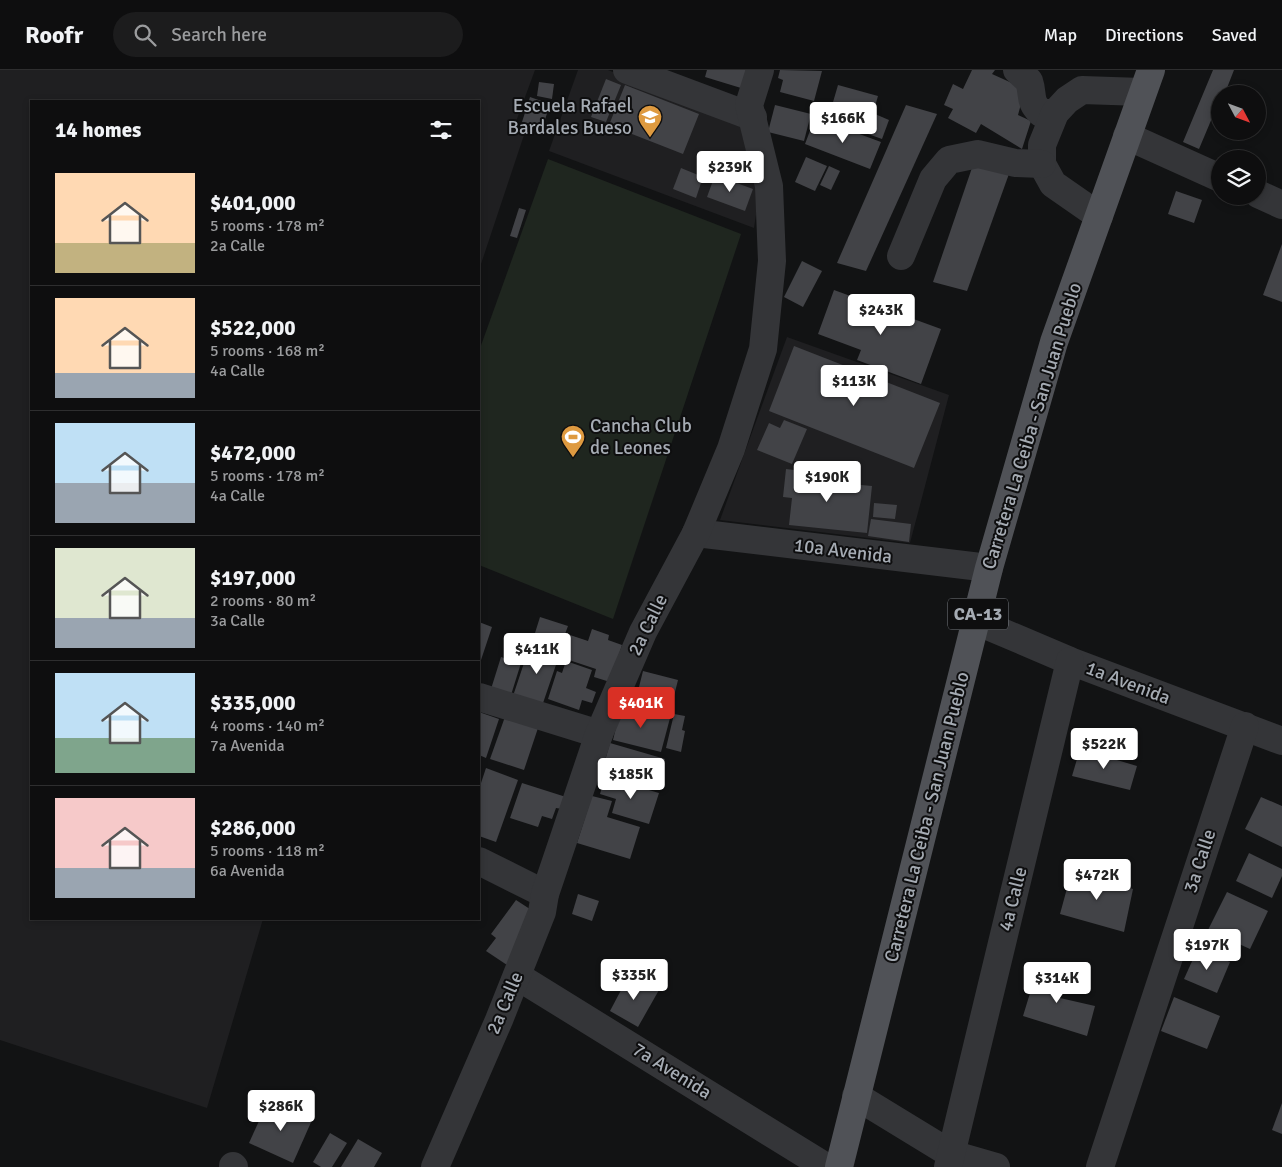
<!DOCTYPE html>
<html lang="en">
<head>
<meta charset="utf-8">
<style>
  body { margin:0; font-family:Signika,sans-serif; background:#1c1c1d; color:#f1f3f6; height:100vh; display:flex; flex-direction:column; font-size:19px; white-space:nowrap }
  * { box-sizing:border-box; margin:0 }
  p { font-size:16px; color:#9b9c9e }
  .icon { flex:none; width:28px; height:28px; fill:none; stroke:currentColor; stroke-width:2; stroke-linecap:round; stroke-linejoin:round }
  .map { position:relative; flex:1; overflow:hidden }
  .panel { position:absolute; left:30px; top:30px; width:450px; height:820px; display:flex; flex-direction:column; background:#0e0e0f; border-radius:0px; box-shadow:0 2px 8px #0003,0 0 0 1px #2e2e2f }
  .panel>* { flex:none }
  .needle { width:32px; rotate:131deg }
  .tools { position:absolute; left:1211px; top:15px; display:grid; gap:10px }
  .tools a { display:grid; place-items:center; width:55px; height:55px; border-radius:50%; background:#0e0e0f; box-shadow:0 2px 8px #0003,0 0 0 1px #2e2e2f; font-size:25px }
  .price { position:absolute; translate:-50% -42px; padding:0 11px; border-radius:5px; background:#fff; color:#222; font-size:16px; line-height:32px; filter:drop-shadow(0 1px 2px #0008) }
  .price::after { content:''; position:absolute; left:50%; top:30px; width:15px; height:11px; margin-left:-8px; background:inherit; clip-path:polygon(0 0,100% 0,50% 100%) }
  .price.current { background:#d93025; color:#fff }
  ul { padding:0; list-style:none }
  li { display:flex; align-items:center; gap:15px; height:125px; padding:0 25px }
  li+li { border-top:1px solid #2e2e2f }
  li span { display:grid; place-items:center; flex:none; width:140px; height:100px; border-radius:0px; color:#555 }
  li>.icon { margin-inline-start:auto }
  span .icon { width:60px; height:60px; fill:#fffc; stroke-width:1 }
  li b { font-size:21px }
  h2 { display:flex; justify-content:space-between; align-items:center; height:60px; padding:0 25px; font-size:21px }
  header { display:flex; align-items:center; gap:30px; box-sizing:border-box; height:70px; padding:0 25px; background:#0e0e0f; border-bottom:1px solid #2e2e2f }
  header strong { font-size:24px }
  nav { display:flex; gap:28px; margin-inline-start:auto; font-size:18px }
  .search { width:350px; height:45px; background:#1c1c1d; display:flex; align-items:center; gap:12px; box-sizing:border-box; padding:0 18px; border-radius:28px; color:#9b9c9e; font-size:19px }
  .map>svg:first-child { display:block }
  .built { fill:#1f1f21 }
  .pitch { fill:#1f261f }
  .building { fill:#424347 }
  .lines { fill:none; stroke-linecap:round; stroke-linejoin:round }
  .minor { stroke:#343538; stroke-width:28 }
  .major { stroke:#505257; stroke-width:28 }
  .labels { text-anchor:middle; dominant-baseline:central; stroke-width:4; stroke-linejoin:round; paint-order:stroke }
  .shield { fill:#0e0e0f; stroke:#787c82; stroke-width:1 }
  .shield-label { font-size:18px; font-weight:bold; fill:#a5abb3 }
  .poi-label { font-size:19px; fill:#a5abb3; stroke:#0e0e0f; text-anchor:end }
  .street-label { font-size:19px; fill:#a5abb3; stroke:#0e0e0f }
</style>
</head>
<body>
<header>
<strong>Roofr</strong>
<div class="search"><svg class="icon" aria-label="search" viewBox="0 0 24 24"><circle cx="10" cy="10" r="6"/><path d="M15 15l6 6"/></svg>Search here</div>
<nav><a>Map</a><a>Directions</a><a>Saved</a></nav>
</header>
<div class="map">
<svg width="1282" height="1097" viewBox="0 0 1282 1097">
  <rect width="100%" height="100%" fill="#121314"/>
  <g class="built">
    <path d="M0,0H535L514,57L525,62L479,200V31H31V849H263L207,1038L0,970Z"/>
    <path d="M578,0H608L742,55L759,125L754,158L549,81Z"/>
    <path d="M787,267L949,325L910,473L720,450Z"/>
  </g>
  <path class="pitch" d="M548,89L741,164L613,549L479,495V281Z"/>
  <g class="building">
    <path d="M707,0H746L741,18L705,7Z"/>
    <path d="M780,0L822,1L814,31L780,22L783,10L778,8Z"/>
    <path d="M972,0H995L992,4L1025,19L1018,45L1031,51L1022,79L981,54L976,63L948,48L953,39L944,35L953,14L963,19Z"/>
    <path d="M1213,0H1234L1225,23L1220,24V29L1199,79L1183,72Z"/>
    <path d="M606,9L621,15L606,52L591,47Z"/>
    <path d="M539,12L554,14L552,29L537,26Z"/>
    <path d="M625,15L699,44L683,84L609,55Z"/>
    <path d="M838,15L878,26L871,50L831,39Z"/>
    <path d="M530,27L550,34L542,59L522,52Z"/>
    <path d="M775,35L811,44L804,71L768,62Z"/>
    <path d="M906,35L937,44L866,201L837,193Z"/>
    <path d="M875,44L889,50L882,69L868,64Z"/>
    <path d="M853,47L867,52L863,63L849,58Z"/>
    <path d="M814,50L826,55L827,52L881,72L870,99L805,74Z"/>
    <path d="M806,87L827,96L815,121L795,112Z"/>
    <path d="M975,89L1010,101L967,221L933,212Z"/>
    <path d="M829,96L840,101L831,120L820,115Z"/>
    <path d="M681,98L703,107L696,128L673,119Z"/>
    <path d="M715,105L753,119L745,141L707,127Z"/>
    <path d="M1176,121L1202,130L1194,153L1168,144Z"/>
    <path d="M519,138L526,140L517,168L510,166Z"/>
    <path d="M1282,174V232L1263,225Z"/>
    <path d="M802,191L822,201L803,237L784,227Z"/>
    <path d="M834,220L941,259L921,314L857,290L861,280L818,264Z"/>
    <path d="M794,276L940,333L914,398L769,341Z"/>
    <path d="M784,350L807,359L792,394L757,380L769,353L780,358Z"/>
    <path d="M786,399L820,403L819,411L872,416L867,463L789,455L792,428L783,427Z"/>
    <path d="M874,433L897,435L895,449L873,447Z"/>
    <path d="M871,449L911,454L909,472L868,466Z"/>
    <path d="M540,547L568,556L562,572L535,563Z"/>
    <path d="M479,552L492,557L479,596Z"/>
    <path d="M592,559L609,565L608,570L622,575L610,612L594,607L596,599L563,588L570,565L588,571Z"/>
    <path d="M517,563L529,566L522,590L510,587Z"/>
    <path d="M535,575L560,583L542,636L513,626L528,581L532,583Z"/>
    <path d="M501,587L521,593L511,625L491,619Z"/>
    <path d="M566,591L592,600L586,618L596,622L592,633L582,630L579,640L548,629L557,601L562,603Z"/>
    <path d="M643,601L678,610L670,642L635,633Z"/>
    <path d="M621,637L670,648L661,682L613,670Z"/>
    <path d="M479,642L499,649L486,688L479,685Z"/>
    <path d="M506,644L539,655L524,700L490,689Z"/>
    <path d="M674,644L685,646L682,660L685,661L681,682L666,678Z"/>
    <path d="M610,673L665,689L657,716L602,701Z"/>
    <path d="M1080,679L1137,696L1130,720L1072,706Z"/>
    <path d="M486,698L518,710L496,772L479,766V719Z"/>
    <path d="M605,707L659,723L649,754L612,743L616,729L600,724Z"/>
    <path d="M522,713L566,727L562,739L556,738L552,749L542,746L538,757L510,748Z"/>
    <path d="M592,726L612,731L607,747L640,757L630,789L577,773Z"/>
    <path d="M1261,727L1282,736V777L1245,759Z"/>
    <path d="M1249,783L1282,799V806L1272,828L1236,811Z"/>
    <path d="M1072,800L1133,819L1124,862L1060,844Z"/>
    <path d="M1227,822L1268,841L1250,879L1208,860Z"/>
    <path d="M578,824L599,831L592,851L572,844Z"/>
    <path d="M516,830L536,843L510,897L486,881L496,868L491,864Z"/>
    <path d="M1198,878L1230,892L1217,923L1184,909Z"/>
    <path d="M1038,897L1066,905L1060,928L1095,936L1087,966L1023,946Z"/>
    <path d="M629,905L659,920L638,957L610,941Z"/>
    <path d="M1174,927L1220,946L1207,979L1161,961Z"/>
    <path d="M268,1031L312,1050L293,1093L249,1073Z"/>
    <path d="M1282,1033V1064L1272,1060Z"/>
    <path d="M330,1063L347,1073L332,1097H321L313,1092Z"/>
    <path d="M358,1069L382,1083L374,1097H341Z"/>
  </g>
  <g class="lines">
    <g class="minor">
      <path d="M627,0L753,47"/>
      <path d="M1017,0L1029,11C1034,26 1028,30 1041,43H1055"/>
      <path d="M1127,66L1220,108"/>
      <path d="M1258,124L1282,135"/>
      <path d="M1099,146L1053,114L1042,94V75L1055,43L1067,30L1082,20L1142,22"/>
      <path d="M901,186L933,109L949,90L978,84L1015,93L1042,94"/>
      <path d="M696,463L989,498"/>
      <path d="M976,551L1070,591L1282,671"/>
      <path d="M479,627L599,664"/>
      <path d="M479,791L545,824"/>
      <path d="M517,906L826,1097"/>
      <path d="M856,1026L951,1084L996,1097"/>
      <path d="M233,1096L234,1097"/>
      <path d="M435,1097L499,950L542,842L545,824L599,664L643,562L696,463L731,379L763,279L772,191L769,116L749,35L760,0"/>
      <path d="M948,1097L1070,591"/>
      <path d="M1100,1097L1245,656"/>
    </g>
    <path class="major" d="M839,1097L989,498L1054,272L1151,0"/>
  </g>
  <defs>
    <symbol id="school-pin" viewBox="-11 -11 22 30"><path d="M0 17L-7.5 6A9.5 9.5 0 1 1 7.5 6Z" fill="#de9a40" stroke="#0e0e0f"/><path d="M0-5L7-2L0 1L-7-2ZM-4 1L0 2.5L4 1V4Q0 6-4 4Z" fill="#fff"/></symbol>
    <symbol id="stadium-pin" viewBox="-11 -11 22 30"><path d="M0 17L-7.5 6A9.5 9.5 0 1 1 7.5 6Z" fill="#de9a40" stroke="#0e0e0f"/><path d="M0-5a6.5 5 0 1 0 0 10a6.5 5 0 1 0 0-10ZM-3.5-1.8h7v3.6h-7Z" fill="#fff"/></symbol>
  </defs>
  <g fill-rule="evenodd">
    <use href="#school-pin" x="636" y="33" width="28" height="38"/>
    <use href="#stadium-pin" x="559" y="353" width="28" height="38"/>
  </g>
  <g class="labels">
    <rect class="shield" x="948" y="528.5" width="60" height="31" rx="4"/>
    <g class="shield-label">
      <text x="978" y="544">CA-13</text>
    </g>
    <g class="poi-label">
      <text x="632" y="36">Escuela Rafael<tspan x="632" dy="22">Bardales Bueso</tspan></text>
      <text x="590" y="356" text-anchor="start">Cancha Club<tspan x="590" dy="22">de Leones</tspan></text>
    </g>
    <g class="street-label">
      <text transform="translate(1032 356) rotate(-73)">Carretera La Ceiba - San Juan Pueblo</text>
      <text transform="translate(843 481) rotate(7)">10a Avenida</text>
      <text transform="translate(648 555) rotate(-64)">2a Calle</text>
      <text transform="translate(1128 613) rotate(21)">1a Avenida</text>
      <text transform="translate(927 747) rotate(-76)">Carretera La Ceiba - San Juan Pueblo</text>
      <text transform="translate(1200 791) rotate(-72)">3a Calle</text>
      <text transform="translate(1013 829) rotate(-76)">4a Calle</text>
      <text transform="translate(505 933) rotate(-67)">2a Calle</text>
      <text transform="translate(672 1001) rotate(32)">7a Avenida</text>
    </g>
  </g>
</svg>
<div class="tools">
<a><svg class="needle" viewBox="-14 -14 28 28"><path d="M0-13l5 13h-10z" fill="#e53935"/><path d="M0 13l5-13h-10z" fill="#9b9c9e"/></svg></a>
<a><svg class="icon" aria-label="layers" viewBox="0 0 24 24"><path d="M12 4l9 5-9 5-9-5zM3 14l9 5 9-5"/></svg></a>
</div>
<b class="price" style="left:843px;top:74px">$166K</b>
<b class="price" style="left:730px;top:123px">$239K</b>
<b class="price" style="left:881px;top:266px">$243K</b>
<b class="price" style="left:854px;top:337px">$113K</b>
<b class="price" style="left:827px;top:433px">$190K</b>
<b class="price" style="left:537px;top:605px">$411K</b>
<b class="price current" style="left:641px;top:659px">$401K</b>
<b class="price" style="left:1104px;top:700px">$522K</b>
<b class="price" style="left:631px;top:730px">$185K</b>
<b class="price" style="left:1097px;top:831px">$472K</b>
<b class="price" style="left:1207px;top:901px">$197K</b>
<b class="price" style="left:634px;top:931px">$335K</b>
<b class="price" style="left:1057px;top:934px">$314K</b>
<b class="price" style="left:281px;top:1062px">$286K</b>
<section class="panel">
<h2>14 homes<svg class="icon" aria-label="filters" viewBox="0 0 24 24"><path d="M4 7h16M4 17h16"/><circle cx="9" cy="7" r="2"/><circle cx="15" cy="17" r="2"/></svg></h2>
<ul>
<li><span style="background:linear-gradient(#ffd9b3 70%,#c2b280 0)"><svg class="icon" aria-label="home" viewBox="0 0 24 24"><path d="M3 11l9-7 9 7M6 9v11h12V9"/></svg></span><div><b>$401,000</b><p>5 rooms · 178 m²</p><p>2a Calle</p></div></li>
<li><span style="background:linear-gradient(#ffd9b3 75%,#9aa5b1 0)"><svg class="icon" aria-label="home" viewBox="0 0 24 24"><path d="M3 11l9-7 9 7M6 9v11h12V9"/></svg></span><div><b>$522,000</b><p>5 rooms · 168 m²</p><p>4a Calle</p></div></li>
<li><span style="background:linear-gradient(#bfe0f5 60%,#9aa5b1 0)"><svg class="icon" aria-label="home" viewBox="0 0 24 24"><path d="M3 11l9-7 9 7M6 9v11h12V9"/></svg></span><div><b>$472,000</b><p>5 rooms · 178 m²</p><p>4a Calle</p></div></li>
<li><span style="background:linear-gradient(#dfe7d0 70%,#9aa5b1 0)"><svg class="icon" aria-label="home" viewBox="0 0 24 24"><path d="M3 11l9-7 9 7M6 9v11h12V9"/></svg></span><div><b>$197,000</b><p>2 rooms · 80 m²</p><p>3a Calle</p></div></li>
<li><span style="background:linear-gradient(#bfe0f5 65%,#7fa58c 0)"><svg class="icon" aria-label="home" viewBox="0 0 24 24"><path d="M3 11l9-7 9 7M6 9v11h12V9"/></svg></span><div><b>$335,000</b><p>4 rooms · 140 m²</p><p>7a Avenida</p></div></li>
<li><span style="background:linear-gradient(#f6c9c9 70%,#9aa5b1 0)"><svg class="icon" aria-label="home" viewBox="0 0 24 24"><path d="M3 11l9-7 9 7M6 9v11h12V9"/></svg></span><div><b>$286,000</b><p>5 rooms · 118 m²</p><p>6a Avenida</p></div></li>
</ul>
</section>
</div>
</body>
</html>
